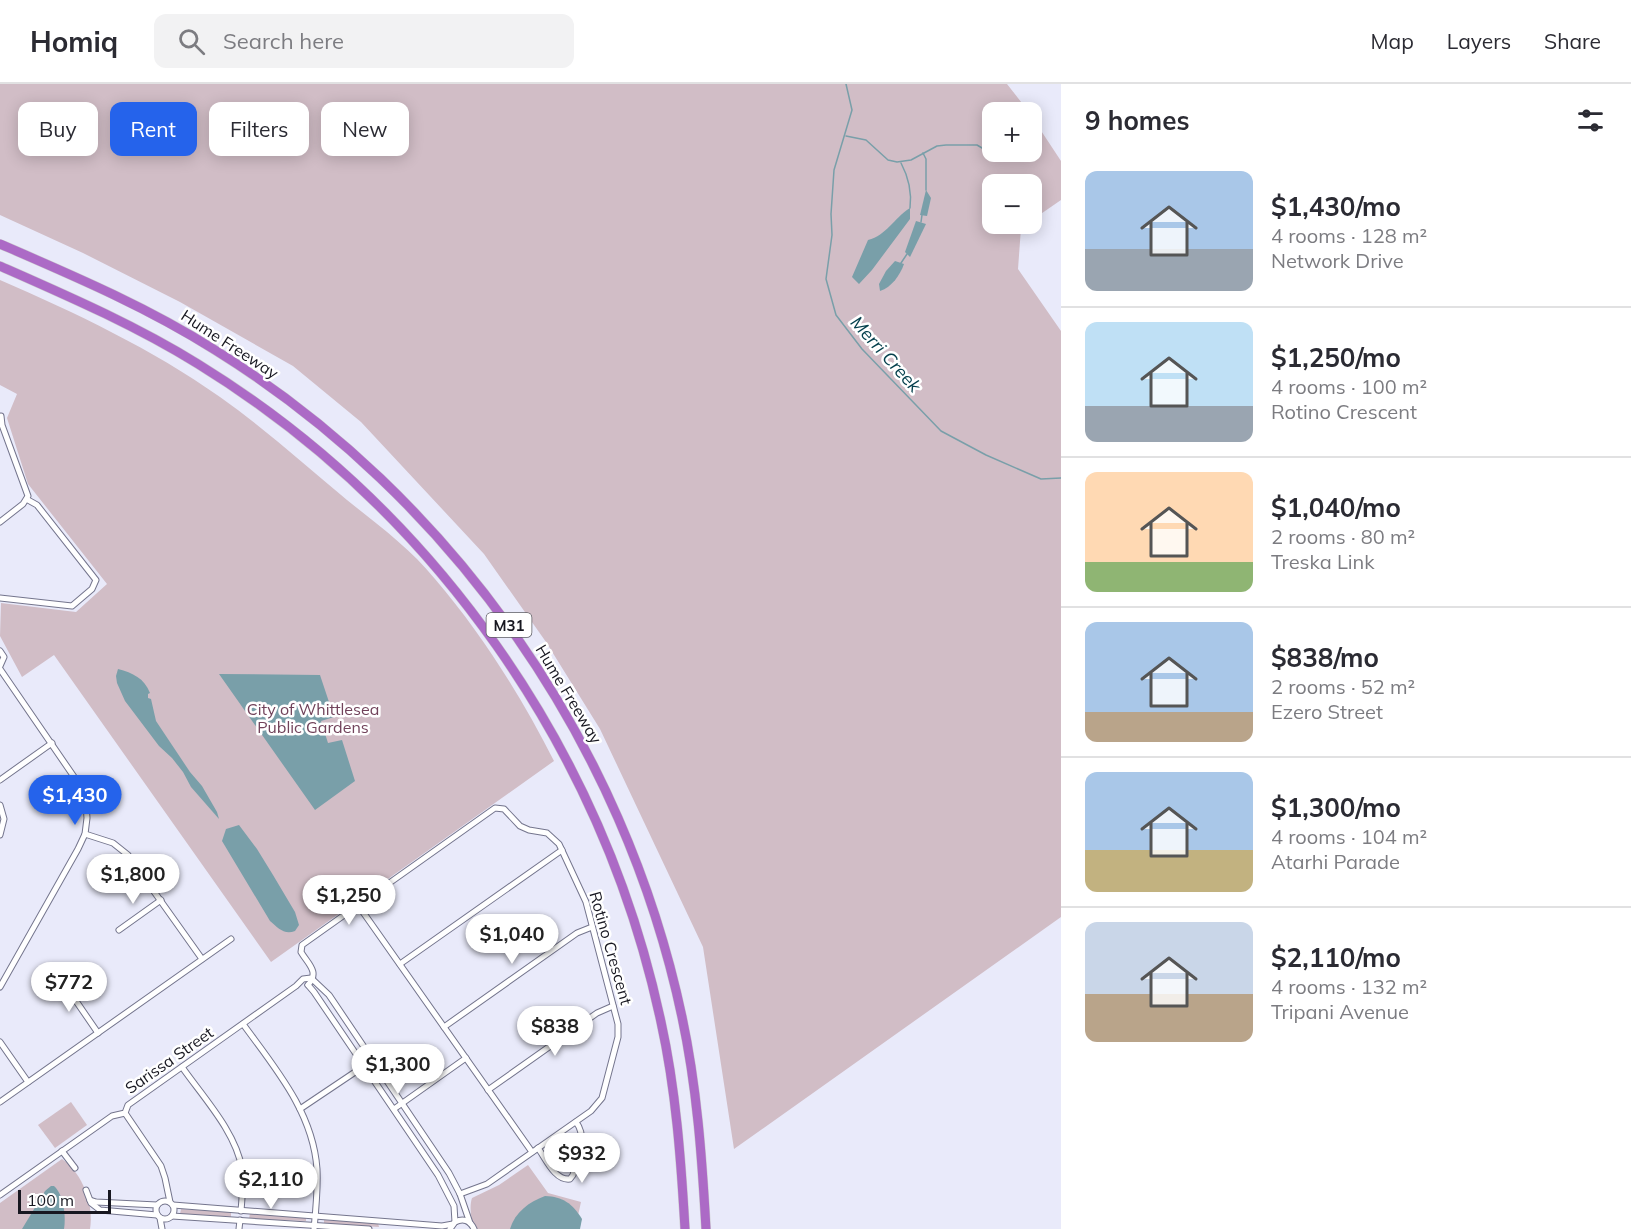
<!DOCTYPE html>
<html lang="en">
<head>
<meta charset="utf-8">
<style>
  body { margin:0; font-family:Mulish,sans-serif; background:#f2f2f3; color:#2b2b33; height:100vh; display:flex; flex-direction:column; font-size:22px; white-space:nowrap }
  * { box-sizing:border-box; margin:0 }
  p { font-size:20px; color:#7c7c81 }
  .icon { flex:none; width:33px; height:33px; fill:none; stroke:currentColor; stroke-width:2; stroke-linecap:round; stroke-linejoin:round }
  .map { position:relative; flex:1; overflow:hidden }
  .sheet { display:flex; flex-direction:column; background:#fff; width:570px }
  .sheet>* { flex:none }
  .guide { position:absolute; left:18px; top:18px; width:570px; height:54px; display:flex; gap:12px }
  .controls { position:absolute; left:982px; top:18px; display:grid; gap:12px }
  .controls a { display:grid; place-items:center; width:60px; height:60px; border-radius:12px; background:#fff; box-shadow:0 3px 15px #0003; font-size:30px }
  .scale { position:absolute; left:18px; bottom:15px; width:93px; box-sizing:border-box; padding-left:6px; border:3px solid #171720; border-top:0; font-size:16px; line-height:21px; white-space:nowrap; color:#171720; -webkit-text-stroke:4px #fff; paint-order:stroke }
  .price { position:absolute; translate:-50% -51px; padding:0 14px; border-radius:21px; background:#fff; color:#222; font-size:20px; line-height:39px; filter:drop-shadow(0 2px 3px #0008) }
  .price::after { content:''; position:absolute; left:50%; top:36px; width:18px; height:14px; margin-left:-9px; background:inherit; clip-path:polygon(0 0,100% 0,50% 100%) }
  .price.active { background:#2563eb; color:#fff }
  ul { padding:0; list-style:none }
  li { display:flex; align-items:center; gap:18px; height:150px; padding:0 24px }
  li+li { border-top:2px solid #e1e1e2 }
  li span { display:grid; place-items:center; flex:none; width:168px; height:120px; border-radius:12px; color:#555 }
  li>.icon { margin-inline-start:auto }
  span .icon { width:72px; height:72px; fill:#fffc; stroke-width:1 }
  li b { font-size:26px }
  h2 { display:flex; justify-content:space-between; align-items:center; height:72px; padding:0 24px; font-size:26px }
  .chip { padding:0 21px; border-radius:12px; background:#fff; box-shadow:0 3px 15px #0003; font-size:21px; line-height:54px }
  .chip.active { background:#2563eb; color:#fff }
  header { display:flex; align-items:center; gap:36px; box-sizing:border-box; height:84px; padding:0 30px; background:#fff; border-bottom:2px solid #e1e1e2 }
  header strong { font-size:28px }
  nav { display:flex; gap:33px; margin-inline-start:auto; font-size:21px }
  .search { width:420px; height:54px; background:#f2f2f3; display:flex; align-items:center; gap:15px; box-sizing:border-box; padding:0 21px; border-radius:12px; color:#7c7c81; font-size:22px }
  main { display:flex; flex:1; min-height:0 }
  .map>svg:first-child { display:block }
  .green { fill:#d1bdc6 }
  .water { fill:#799fa9 }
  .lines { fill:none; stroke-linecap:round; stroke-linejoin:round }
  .stream { stroke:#799fa9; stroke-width:1.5 }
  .street-casing { stroke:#74758d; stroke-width:7 }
  .highway-casing { stroke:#ccccce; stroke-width:10 }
  .street { stroke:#fff; stroke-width:5 }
  .highway { stroke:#ac6ac6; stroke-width:9 }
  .labels { text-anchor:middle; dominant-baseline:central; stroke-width:5; stroke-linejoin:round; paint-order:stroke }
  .shield { fill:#fff; stroke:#5d5d63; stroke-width:1.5 }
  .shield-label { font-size:15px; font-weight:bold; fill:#171720 }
  .street-label { font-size:16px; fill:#171720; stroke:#fff }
  .park-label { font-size:16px; fill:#71425a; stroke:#fff }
  .water-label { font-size:18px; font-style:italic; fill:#05404d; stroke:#fff }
</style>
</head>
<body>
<header>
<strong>Homiq</strong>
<div class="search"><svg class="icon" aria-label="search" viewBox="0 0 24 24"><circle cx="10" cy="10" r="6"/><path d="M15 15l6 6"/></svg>Search here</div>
<nav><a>Map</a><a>Layers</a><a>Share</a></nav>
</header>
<main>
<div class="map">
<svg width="1061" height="1145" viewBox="0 0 1061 1145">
  <rect width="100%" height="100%" fill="#e9eafa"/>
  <g class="green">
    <path d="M0,0H1007L1029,28H993V68H1032V33L1061,77V116L1032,136V100H993V140H1027L1021,144L1018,185L1061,247V833L734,1065L703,863L600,645L546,558L484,470L361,338L293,282L180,218L83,169L0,131Z"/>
    <path d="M0,196C76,229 152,265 220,313C265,345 305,381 347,416C378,441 410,464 435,495C482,550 521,612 554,677L271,878L54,571L22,593L0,552L1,519L76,528L107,500L28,400L7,334L17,310L0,301Z"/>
    <path d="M71,1018L87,1041L55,1064L38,1041Z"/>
    <path d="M62,1075C83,1090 94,1120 90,1145H0V1119Z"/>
    <path d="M528,1081L548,1109L581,1118L575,1145H475C471,1136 469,1123 472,1114L499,1101Z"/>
    <path d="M181,1125L231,1128V1133L180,1130Z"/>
    <path d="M250,1129L306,1134V1137L249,1135Z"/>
    <path d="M324,1136L378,1139L379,1143L324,1140Z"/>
  </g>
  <g class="water">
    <path d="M926,106L931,114L927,132L920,131Z"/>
    <path d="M910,124V135L872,186L859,200L852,193L868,156C887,151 893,135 910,124Z"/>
    <path d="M916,137L926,140L910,173L905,168Z"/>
    <path d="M895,177L904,180C900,191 892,203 880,207L879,200L886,187Z"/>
    <path d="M118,585C133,589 144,594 150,609L148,610V614L151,615L156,637L190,688L202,702L217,728L219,735L191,703L183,688L172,674L159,662L125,617L117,599L116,592Z"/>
    <path d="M219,590L320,591L334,633L321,637L328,659L342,656L355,697L315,726Z"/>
    <path d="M239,741L257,765L273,791L295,828L299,841L295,847C284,851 278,844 270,837L222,757L226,745Z"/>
    <path d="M51,1102H54C64,1111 66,1133 64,1145H22L45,1107Z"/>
    <path d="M545,1112C563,1113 572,1119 582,1135L580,1145H510C515,1128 529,1118 545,1112Z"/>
  </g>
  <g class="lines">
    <g class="stream">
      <path d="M846,0L852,26L834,86L831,130L832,151L826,195L836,231L862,265L941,347L986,371L1041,395L1061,394"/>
      <path d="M846,52L866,56L888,76L897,78L911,76L937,62L946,61H977L999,74"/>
      <path d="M923,69L926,75V106"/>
      <path d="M901,79C909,94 912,108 910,124"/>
      <path d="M921,138L922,131"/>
      <path d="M901,179L907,170"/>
    </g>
    <defs>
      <g id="street">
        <path d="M0,438L23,420L28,412L2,341L1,332"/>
        <path d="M0,514L72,522L92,505L96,496L37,421L28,416"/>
        <path d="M0,567L4,573L0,582"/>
        <path d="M0,585L81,703L86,720L87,734L85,750L78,765L0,903"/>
        <path d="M0,696L52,659"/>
        <path d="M0,721L4,735L0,751"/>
        <path d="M85,750L113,759L128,771L202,875"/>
        <path d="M358,821L532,1068"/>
        <path d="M119,846L161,816"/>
        <path d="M400,880L562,766"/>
        <path d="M79,901L76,917L98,949"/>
        <path d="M308,901C320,888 308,880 301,868L302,861L495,724L504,725L520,742L529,746L547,749L559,760L586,818L618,940V953L602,1014L591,1027L487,1100L460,1110"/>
        <path d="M308,901L314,908L438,1091L454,1122L455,1138"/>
        <path d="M243,940C275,984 313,1028 317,1085C318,1105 316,1125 314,1145"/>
        <path d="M444,943L577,849L592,843"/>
        <path d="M0,958L28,998"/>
        <path d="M182,983C203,1013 236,1048 242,1085C244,1098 242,1113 241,1127"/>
        <path d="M488,1006L597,929L613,922"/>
        <path d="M0,1018L231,855"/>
        <path d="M300,1025L373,976"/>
        <path d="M394,1025L466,974"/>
        <path d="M125,1029L161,1082L165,1094L170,1118"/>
        <path d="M538,1064C546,1075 555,1097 570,1095L573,1091C578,1073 588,1054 576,1038"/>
        <path d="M62,1067L75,1084"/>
        <path d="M86,1106L91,1119L100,1126L157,1131"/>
        <path d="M0,1111L112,1032L125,1029L128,1021L296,902L303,895L311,894L329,911L449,1089L460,1110L470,1139"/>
        <path d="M90,1116L96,1118L157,1121"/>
        <circle cx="165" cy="1126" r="9"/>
        <path d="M173,1121L442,1142L453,1140"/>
        <path d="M172,1132L369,1145"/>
        <path d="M160,1134L162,1145"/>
        <path d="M239,1145L240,1136"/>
        <path d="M450,1145L455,1138C463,1134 470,1136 474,1145"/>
      </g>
      <g id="highway">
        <path d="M0,160C74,192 147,223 215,266C453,414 624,659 682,933C697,1003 702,1074 706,1145"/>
        <path d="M0,182C68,212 135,241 198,280C435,426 603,666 661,938C676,1006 681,1076 685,1145"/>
      </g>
    </defs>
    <use href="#street" class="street-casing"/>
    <use href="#highway" class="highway-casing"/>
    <use href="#street" class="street"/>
    <use href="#highway" class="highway"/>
  </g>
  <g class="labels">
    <rect class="shield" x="486.5" y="529" width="45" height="24" rx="4.5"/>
    <g class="shield-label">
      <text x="509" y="541">M31</text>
    </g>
    <g class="street-label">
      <text transform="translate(230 260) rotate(33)">Hume Freeway</text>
      <text transform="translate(569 610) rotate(59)">Hume Freeway</text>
      <text transform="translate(611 864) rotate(74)">Rotino Crescent</text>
      <text transform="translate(169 976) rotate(-35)">Sarissa Street</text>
    </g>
    <g class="park-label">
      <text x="313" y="625">City of Whittlesea<tspan x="313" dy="18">Public Gardens</tspan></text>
    </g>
    <g class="water-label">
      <text transform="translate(886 270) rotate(48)">Merri Creek</text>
    </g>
  </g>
</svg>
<div class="controls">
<a>+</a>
<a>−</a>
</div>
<div class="scale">100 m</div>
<b class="price active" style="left:75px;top:742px">$1,430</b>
<b class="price" style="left:133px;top:821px">$1,800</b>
<b class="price" style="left:349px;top:842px">$1,250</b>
<b class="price" style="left:512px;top:881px">$1,040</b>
<b class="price" style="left:69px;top:929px">$772</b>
<b class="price" style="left:555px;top:973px">$838</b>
<b class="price" style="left:398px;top:1011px">$1,300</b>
<b class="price" style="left:582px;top:1100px">$932</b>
<b class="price" style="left:271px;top:1126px">$2,110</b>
<div class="guide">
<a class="chip">Buy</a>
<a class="chip active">Rent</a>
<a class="chip">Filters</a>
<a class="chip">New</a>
</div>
</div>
<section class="sheet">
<h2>9 homes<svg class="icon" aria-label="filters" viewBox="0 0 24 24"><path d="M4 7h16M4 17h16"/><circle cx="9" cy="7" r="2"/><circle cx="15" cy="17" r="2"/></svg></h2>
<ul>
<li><span style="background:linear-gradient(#a9c7e8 65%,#9aa5b1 0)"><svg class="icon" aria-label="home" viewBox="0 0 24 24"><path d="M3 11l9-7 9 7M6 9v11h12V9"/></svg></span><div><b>$1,430/mo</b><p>4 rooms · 128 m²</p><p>Network Drive</p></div></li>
<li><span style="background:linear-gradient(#bfe0f5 70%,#9aa5b1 0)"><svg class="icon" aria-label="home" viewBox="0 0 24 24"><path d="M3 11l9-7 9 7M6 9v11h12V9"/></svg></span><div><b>$1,250/mo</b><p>4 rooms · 100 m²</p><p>Rotino Crescent</p></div></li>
<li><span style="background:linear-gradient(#ffd9b3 75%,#8fb573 0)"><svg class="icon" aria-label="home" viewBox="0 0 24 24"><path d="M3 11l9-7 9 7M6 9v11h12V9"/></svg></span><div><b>$1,040/mo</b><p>2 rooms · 80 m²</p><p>Treska Link</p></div></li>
<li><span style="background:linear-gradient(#a9c7e8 75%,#b9a48a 0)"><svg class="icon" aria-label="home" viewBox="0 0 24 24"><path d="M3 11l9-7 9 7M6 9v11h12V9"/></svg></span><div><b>$838/mo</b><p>2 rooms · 52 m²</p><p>Ezero Street</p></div></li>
<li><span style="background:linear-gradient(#a9c7e8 65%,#c2b280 0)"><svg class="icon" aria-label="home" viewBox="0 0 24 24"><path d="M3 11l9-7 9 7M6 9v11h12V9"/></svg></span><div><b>$1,300/mo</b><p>4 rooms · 104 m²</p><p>Atarhi Parade</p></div></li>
<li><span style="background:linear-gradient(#c9d6e8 60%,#b9a48a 0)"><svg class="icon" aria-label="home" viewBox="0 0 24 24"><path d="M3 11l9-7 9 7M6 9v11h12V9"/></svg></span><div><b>$2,110/mo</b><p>4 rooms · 132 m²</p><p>Tripani Avenue</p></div></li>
</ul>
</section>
</main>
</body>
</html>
